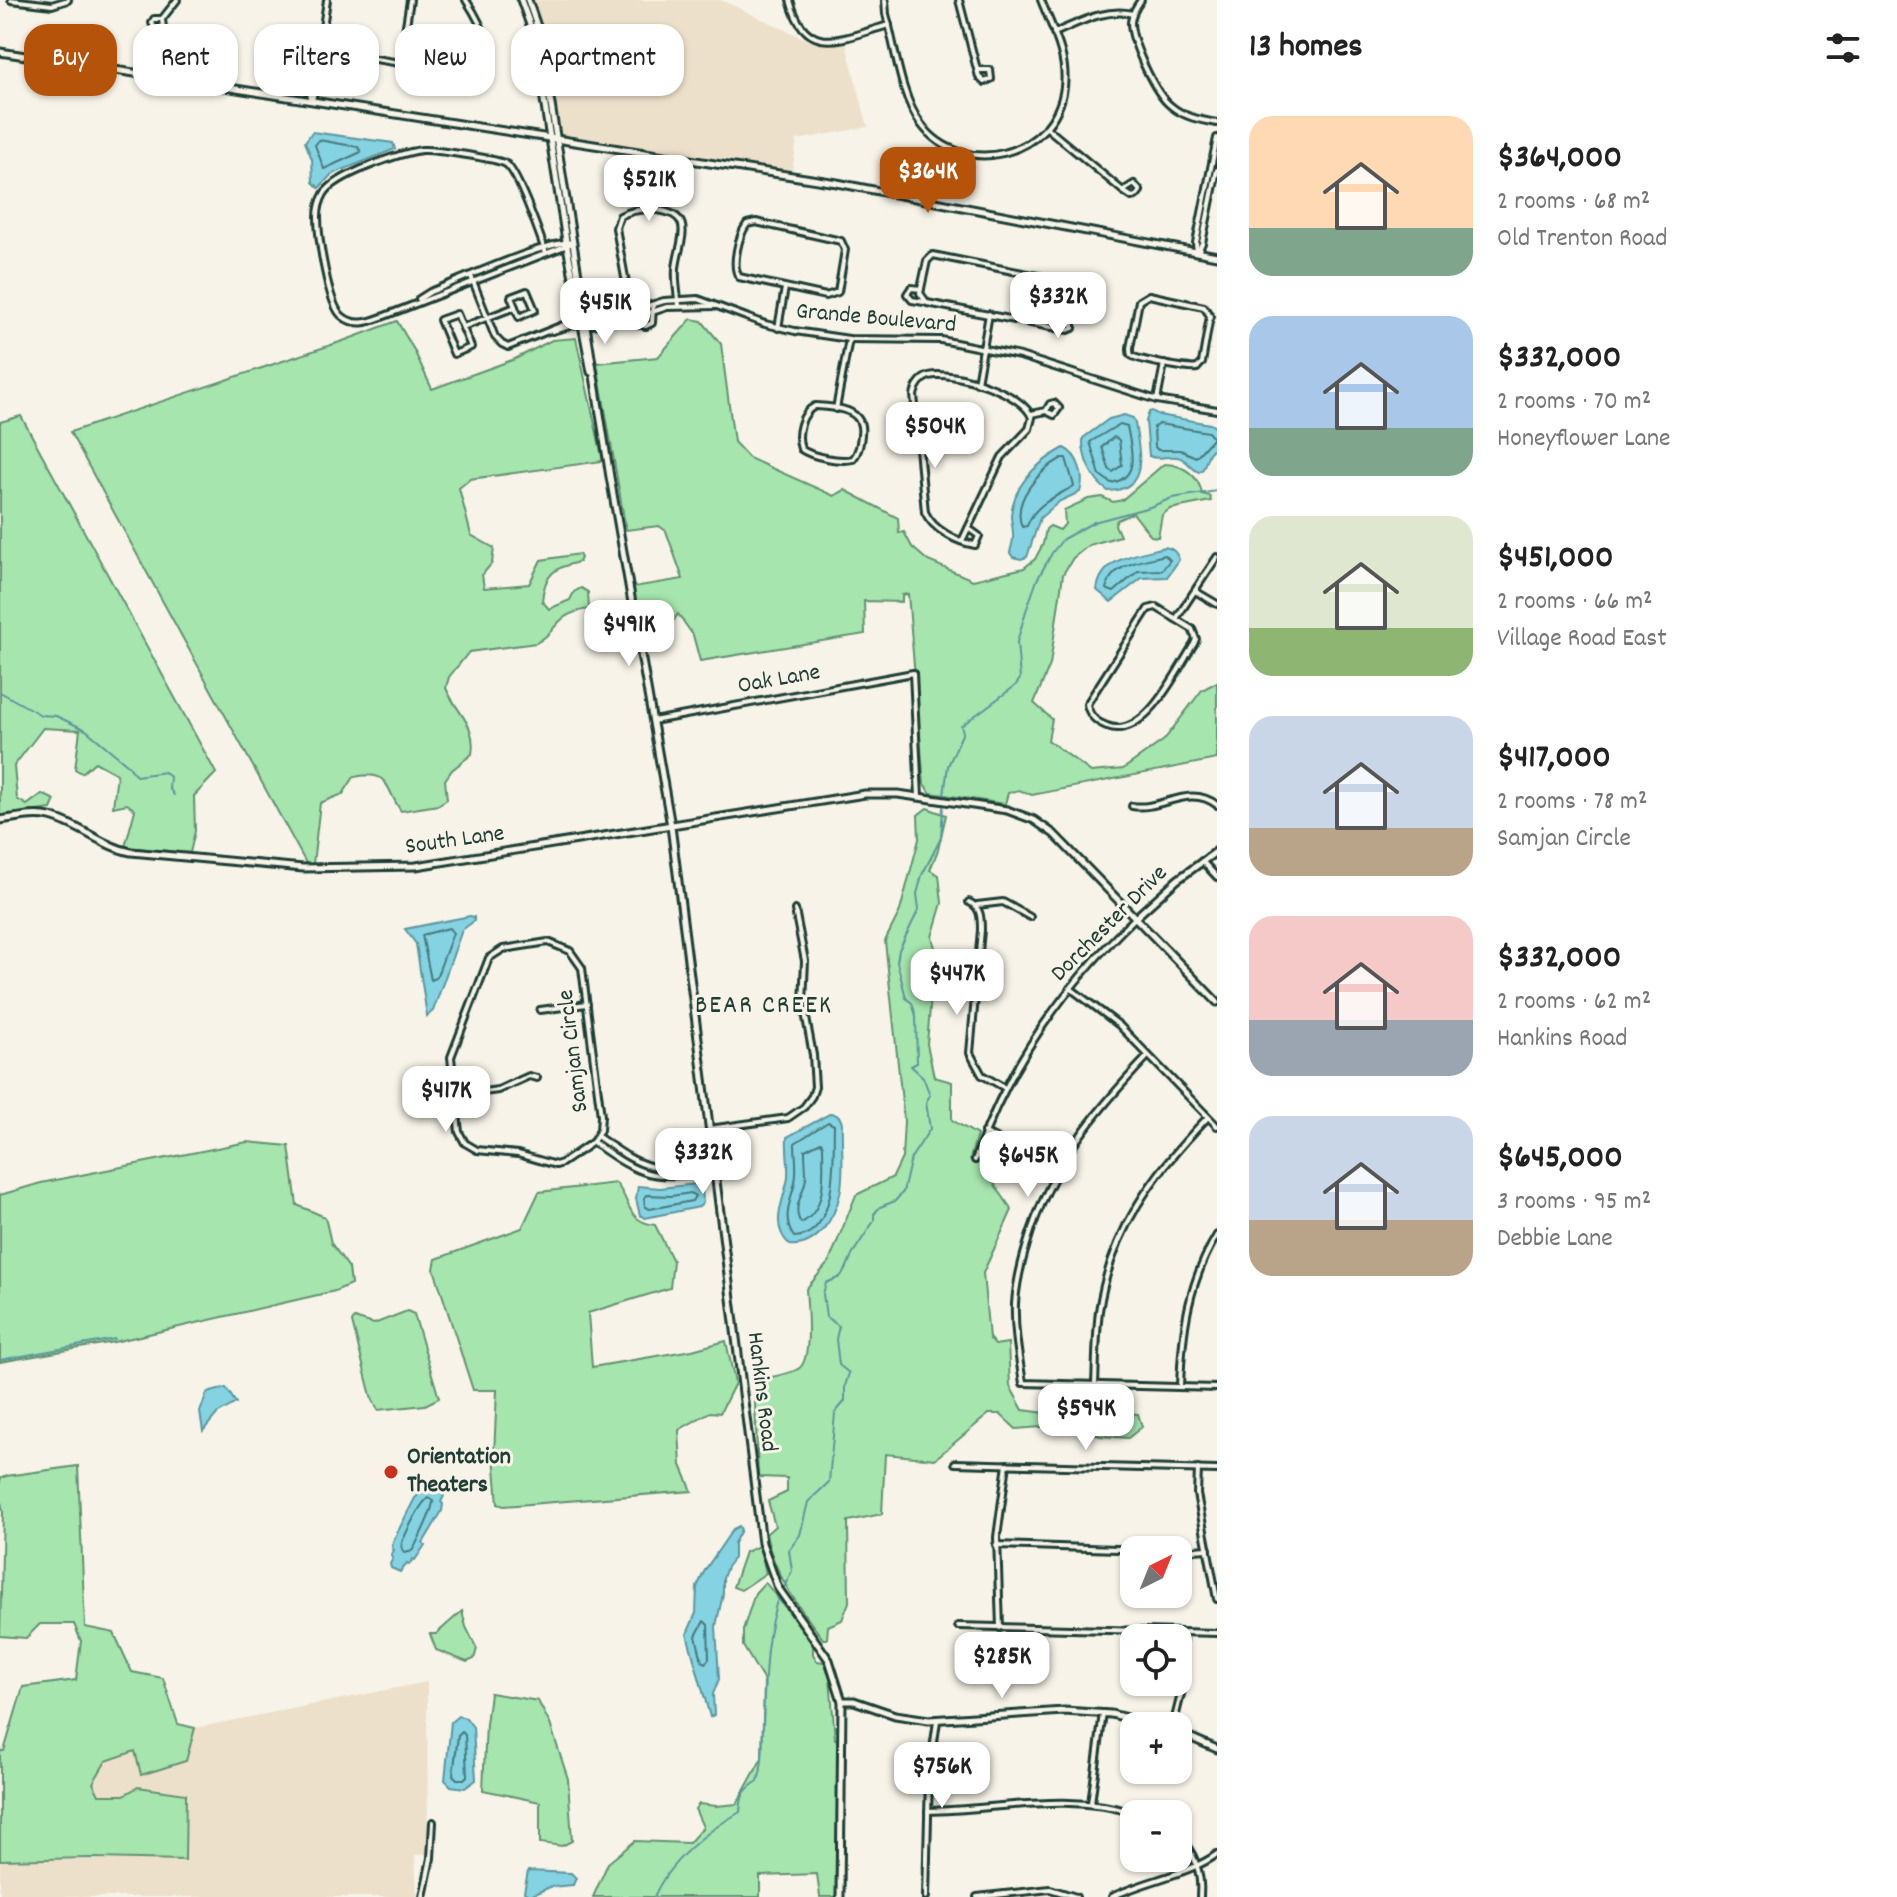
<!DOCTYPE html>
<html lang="en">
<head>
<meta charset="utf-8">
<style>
  body { margin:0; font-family:Dekko,sans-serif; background:#f2f2f2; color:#222; height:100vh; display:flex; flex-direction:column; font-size:30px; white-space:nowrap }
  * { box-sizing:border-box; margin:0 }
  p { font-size:26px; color:#767676 }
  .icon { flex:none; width:44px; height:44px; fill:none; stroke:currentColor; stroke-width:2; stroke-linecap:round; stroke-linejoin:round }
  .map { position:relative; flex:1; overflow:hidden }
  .side { display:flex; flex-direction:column; background:#fff; width:680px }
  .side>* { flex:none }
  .banner { position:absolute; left:24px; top:24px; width:760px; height:72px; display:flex; gap:16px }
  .needle { width:52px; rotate:43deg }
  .buttons { position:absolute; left:1120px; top:1536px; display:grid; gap:16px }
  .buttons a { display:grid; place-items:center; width:72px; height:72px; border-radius:16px; background:#fff; box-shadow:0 2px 6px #0004; font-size:40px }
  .price { position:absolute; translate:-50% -68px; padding:0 18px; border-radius:16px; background:#fff; color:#222; font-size:26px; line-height:52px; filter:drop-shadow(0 2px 4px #0008) }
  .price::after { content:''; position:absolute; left:50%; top:48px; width:24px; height:18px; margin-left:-12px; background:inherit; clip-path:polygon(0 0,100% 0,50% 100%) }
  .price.active { background:#b45309; color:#fff }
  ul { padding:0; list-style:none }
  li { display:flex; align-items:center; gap:24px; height:200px; padding:0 32px }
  li span { display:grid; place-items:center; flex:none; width:224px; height:160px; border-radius:24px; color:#555 }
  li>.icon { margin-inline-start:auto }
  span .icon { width:96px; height:96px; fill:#fffc; stroke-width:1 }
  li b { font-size:34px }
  h2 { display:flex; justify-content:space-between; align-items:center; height:96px; padding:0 32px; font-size:34px }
  .tag { padding:0 28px; border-radius:24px; background:#fff; box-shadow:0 2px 6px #0004; font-size:28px; line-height:72px }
  .tag.active { background:#b45309; color:#fff }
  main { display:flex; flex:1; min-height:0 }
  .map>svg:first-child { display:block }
  .built { fill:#ede0cb }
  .green { fill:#a6e5ae; stroke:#629171; stroke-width:2 }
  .water { fill:#84d2e2; stroke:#5c969c; stroke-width:2 }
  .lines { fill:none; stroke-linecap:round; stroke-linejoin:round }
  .shore { stroke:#47797a; stroke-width:2 }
  .stream { stroke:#5c969c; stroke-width:2 }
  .minor-casing { stroke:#1f3d34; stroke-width:10 }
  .tertiary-casing { stroke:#1f3d34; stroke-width:11 }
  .secondary-casing { stroke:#1f3d34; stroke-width:11 }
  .minor { stroke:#f7f3e8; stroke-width:4 }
  .tertiary { stroke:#f7f3e8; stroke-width:5 }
  .secondary { stroke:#f7f3e8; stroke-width:5 }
  .poi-dot { fill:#c8321e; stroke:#f7f3e8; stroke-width:3 }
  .labels { text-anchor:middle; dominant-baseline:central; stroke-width:6; stroke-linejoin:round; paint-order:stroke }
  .street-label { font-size:24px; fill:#1f3d34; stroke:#f7f3e8 }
  .poi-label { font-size:24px; font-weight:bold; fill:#1f3d34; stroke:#f7f3e8; text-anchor:start }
  .neighbourhood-label { font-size:26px; letter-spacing:2px; fill:#1f3d34; stroke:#f7f3e8 }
</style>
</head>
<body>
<main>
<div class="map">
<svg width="1217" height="1897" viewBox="0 0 1217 1897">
  <rect width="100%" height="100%" fill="#f7f3e8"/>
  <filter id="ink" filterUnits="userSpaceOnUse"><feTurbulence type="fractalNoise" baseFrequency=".0125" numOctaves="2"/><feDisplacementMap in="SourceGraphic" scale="16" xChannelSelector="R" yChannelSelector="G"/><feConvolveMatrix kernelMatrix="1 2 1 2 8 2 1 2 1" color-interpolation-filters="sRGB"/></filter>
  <g filter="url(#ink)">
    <g class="built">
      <path d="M530,0H721L814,43L845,40L868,127L797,140L792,172L643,151L561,136L557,131L543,38Z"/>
      <path d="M427,1682L428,1854L415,1855L417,1897H0V1860H185L138,1787L124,1795H99L93,1783L106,1761L135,1751L142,1775L186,1761L195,1728Z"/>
    </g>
    <g class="green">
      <path d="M691,319L702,321L721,344L734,442L749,458L834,496L845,490L898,518L899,533L904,532L912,547L928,561L973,580L1024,568L1035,559L1043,544L1046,529L1050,526L1060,530L1065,524L1064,510L1088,499L1102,497L1113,502L1122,500L1164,464C1182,464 1199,475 1202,494L1210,496L1211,501L1170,509L1162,515L1158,537L1151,536L1133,513L1117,520L1115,525L1120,536L1089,545L1073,558L1063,574L1050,665L1034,703L1052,719L1048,740L1091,772L1123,769L1164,740L1202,690L1217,682V759L1032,795L1019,790L1008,793L1005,804L931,793L924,784L908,594L902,595V602L864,601L865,634L700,661L693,635L678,614L659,643L643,645L633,587L683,579L666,531L659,526L626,530L597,363L658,357Z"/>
      <path d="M397,321L414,350L432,389L515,359L552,340L576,338L603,461L470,479L459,488L471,535L494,548L492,563L482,575L484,588L529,584L541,560L579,554L581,558L579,562C555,567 544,574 542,601L549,609L570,600L574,592L581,588L588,592L589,609C551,615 561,630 536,643L469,652L449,677L446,688C457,714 477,724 472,754L452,770L445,780L447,799L438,805L401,811C385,788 390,769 354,777L343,794L320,803L313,864L307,865L70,432L343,341Z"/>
      <path d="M21,416L216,773L194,796L195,831L190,853L125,847L135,810L127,804L113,807L117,774L95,762L82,773L75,769L80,730L43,728L14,766L17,799L27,805L42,794L55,800L51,809L0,816V422Z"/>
      <path d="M927,808L946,815L938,850L930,870L939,875L942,903L932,937L942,973L932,984L927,1044L934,1077L952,1082V1120L977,1135L970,1159L981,1164L1012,1210L983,1273L989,1338L995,1345L1008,1343L1010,1386L1023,1410L1061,1415L1084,1411L1138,1414L1142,1427L1128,1438L1100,1436L1067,1425L1016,1429L1000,1414H989L935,1459L885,1454L882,1514L848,1521L849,1602L842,1620L828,1626L827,1639H823C798,1606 774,1575 766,1534L775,1526L768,1501L787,1492V1478L758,1477L754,1380C767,1377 786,1376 798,1369C813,1361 807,1306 806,1289L829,1262L856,1195L893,1177L902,1158L904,1121L885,941L900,911L919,839L918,815Z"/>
      <path d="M247,1142L289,1146L297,1205L325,1217L331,1243L349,1268L351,1284L335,1291L114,1342L0,1362V1195L41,1183Z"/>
      <path d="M616,1183C632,1203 626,1221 655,1225L673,1261L670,1288L588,1313L592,1367L692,1350L726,1341L735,1383L720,1413L710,1412L679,1430L681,1465L692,1491L504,1506L498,1504L494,1455L497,1390H473L434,1269L436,1259L522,1228L539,1192Z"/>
      <path d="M407,1311L414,1314L439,1398L425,1405L378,1410L371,1396L352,1322L354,1318L374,1324Z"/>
      <path d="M78,1466L85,1627L114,1633L132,1672L163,1678L178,1724L195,1728L186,1761L141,1775L135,1751L106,1761L93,1783L99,1795H124L138,1787L186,1794L185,1860L91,1858L0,1860V1751H4L23,1687L76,1680L81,1641L74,1624H40L26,1638L0,1636L3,1511L0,1498V1479L6,1476Z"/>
      <path d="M759,1546L766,1573L741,1590L733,1587L745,1552Z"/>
      <path d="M765,1582L813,1643V1654L817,1661L824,1662L830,1677L835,1739L842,1740L840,1897H820L817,1874L760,1876V1897H593L608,1863L635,1841L689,1843L703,1827L695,1809L699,1804L716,1806L737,1804L762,1758L764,1681L743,1646V1630L755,1593Z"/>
      <path d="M462,1611L466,1627L477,1649L474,1659L467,1662L436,1650L430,1634H436Z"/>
      <path d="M490,1693L538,1701L550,1724L568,1779L572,1841L562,1846L540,1843V1802L483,1790L486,1724Z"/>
    </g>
    <g class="water">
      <path d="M312,132L393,143L395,149L332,174L319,188L313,182L312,159L305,142Z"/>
      <path d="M1152,411L1159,415L1210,424L1217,428V444L1209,453L1203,469L1199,472C1190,469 1188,459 1177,457C1166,455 1159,461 1149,456L1146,421L1149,412Z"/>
      <path d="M1124,415L1133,418L1135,423C1139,452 1150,490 1108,491C1092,480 1082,458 1083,438L1109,419Z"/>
      <path d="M1064,448C1079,455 1085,477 1080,492L1060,501L1040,518L1027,557L1021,559L1013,557L1010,553C1011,546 1014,541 1013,534C1013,528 1011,521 1011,515C1014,483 1038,462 1064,448Z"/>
      <path d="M1165,547C1173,548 1177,552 1179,560L1167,577L1142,578L1111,602L1097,590C1101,557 1138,554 1165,547Z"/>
      <path d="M470,916L474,917V921L462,930L433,1011L427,1016L416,944L405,929Z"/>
      <path d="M831,1113L839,1116L842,1123C841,1146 845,1172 840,1194C835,1217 817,1248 790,1245C768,1225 785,1199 788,1177C789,1164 786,1151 787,1137Z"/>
      <path d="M697,1184L702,1187L703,1203L699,1207L645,1218L640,1215L636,1199L638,1186L660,1188Z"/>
      <path d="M226,1388L236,1403L217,1414L203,1431L200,1412L207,1393Z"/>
      <path d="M435,1479L444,1484L445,1488L442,1494L444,1496L441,1502L443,1504L442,1511L423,1543L425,1545L415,1560L413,1559L409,1565L407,1564L400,1572L391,1568L390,1564L393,1558L391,1556L394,1550L392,1548L393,1541L415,1498Z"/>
      <path d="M739,1526L741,1530L734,1543V1558L727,1567L723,1578V1594L716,1626L719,1679L713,1694L714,1715L710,1717L687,1634L696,1613L697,1587L705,1570L733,1529Z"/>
      <path d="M458,1716L466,1718L473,1727L476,1780L465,1788L451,1786L445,1780L451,1722Z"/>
      <path d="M528,1871L571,1873L576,1878L573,1885L550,1887L530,1896L524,1892Z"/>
    </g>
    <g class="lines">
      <g class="shore">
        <path d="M319,140L358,147L361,152L324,169L315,145Z"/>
        <path d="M1120,424L1127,426C1131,449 1141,478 1111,483L1100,475L1090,442Z"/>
        <path d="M1159,424L1208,432L1213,438L1196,457L1180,450H1158L1155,447L1154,427Z"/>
        <path d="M1114,437L1119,440L1122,465L1113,472L1109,469L1102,447Z"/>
        <path d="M1062,458H1066L1074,486C1055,497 1035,504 1027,526L1022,527C1011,500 1040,470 1062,458Z"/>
        <path d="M1165,555L1170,560L1162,570L1138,571L1114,592L1106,589C1111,563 1143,561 1165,555Z"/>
        <path d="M449,928L453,933L436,978L431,980L422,935Z"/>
        <path d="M828,1122L834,1125C833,1155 839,1236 794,1237C781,1219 791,1201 795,1182C798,1169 795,1156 795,1143Z"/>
        <path d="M821,1142L823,1145C823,1170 828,1210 801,1223C791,1208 804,1194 806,1178C806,1168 805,1159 805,1150Z"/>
        <path d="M691,1193L695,1196L692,1201L650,1209L645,1207L644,1198L646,1195L671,1196Z"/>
        <path d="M428,1498L433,1501C433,1510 420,1536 415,1546C413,1552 409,1552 404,1553C402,1548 400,1547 403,1540C408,1529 419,1506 428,1498Z"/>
        <path d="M704,1621L708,1625L709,1659L705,1663L702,1661L696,1636Z"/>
        <path d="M462,1732L465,1735L467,1776L464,1779H457L453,1775L458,1736Z"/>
      </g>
      <g class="stream">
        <path d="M0,692L41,715L56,716L86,730L128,765L136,776L165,772L170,777L169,788L174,795"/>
        <path d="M944,795L948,766L963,732L961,726L1015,686L1020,679L1017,642L1026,611L1037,580L1052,553L1063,539L1094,522L1150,507L1172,498L1217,491"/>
        <path d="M0,1360L115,1339"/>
        <path d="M783,1589L792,1571L789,1550L800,1535L808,1502L829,1482L835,1413L845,1401V1386L849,1373L839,1365L836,1339L839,1326L826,1317L823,1294L826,1283L840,1277L846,1269L853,1253L874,1221V1214L880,1207L895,1201L903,1192L911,1158L930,1129L926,1102L930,1095L923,1077L911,1066L917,1063L916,1016L912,1003L906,998L897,962L899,950L919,909L917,894L922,875L941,838L943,807"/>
        <path d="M654,1897C669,1861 707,1831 740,1812C741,1794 744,1790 758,1781C764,1762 762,1745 763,1725C765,1681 764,1638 779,1595"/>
      </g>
      <defs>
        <g id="minor">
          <path d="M11,0L52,5L68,0"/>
          <path d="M410,0L400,63L469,74L482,69C496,49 478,18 466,0"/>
          <path d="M790,0C806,61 844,37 889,25"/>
          <path d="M885,0L886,14C895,47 901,98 921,124C962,180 1055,157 1064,87C1068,56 1052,28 1041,0"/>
          <path d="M959,0L979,77L984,82L991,79L990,70H977"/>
          <path d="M1141,0C1136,7 1132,13 1131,22C1131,42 1155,94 1171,106C1184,117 1200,120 1217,123"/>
          <path d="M162,19L163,28L155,29L152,23L154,19H162L177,0"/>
          <path d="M1054,33C1081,22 1104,8 1133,14"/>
          <path d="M320,50L400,63"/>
          <path d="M312,101L319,68L318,62L327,0"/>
          <path d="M312,101L310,94L317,64"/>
          <path d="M1047,128L1123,191L1132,197L1136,196L1140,191L1134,184L1123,191"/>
          <path d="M756,222L841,241L845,250L838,292L826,296L739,277C731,265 739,235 747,224Z"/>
          <path d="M1199,250L1202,243L1217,170"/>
          <path d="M1197,252L1196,243L1217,138"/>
          <path d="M546,253C540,236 518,172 506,164C498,159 434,149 422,150C400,153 335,175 324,194C320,201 318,210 318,217C318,236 328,305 342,316C355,327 369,322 382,317L573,243"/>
          <path d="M933,255L1063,281C1071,291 1066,316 1058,326L1051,327L927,303L920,293L927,261Z"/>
          <path d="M471,276L495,337L502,344L508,347L568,323L586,322L590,318L631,311L664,301L698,299L765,324L795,331L849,339L941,340L1020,356L1157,400L1217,410"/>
          <path d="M921,289L911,288L907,294L912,300L924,302"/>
          <path d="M527,291L535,310L519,317L511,297Z"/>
          <path d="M1149,295L1204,307L1210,316L1202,363C1200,364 1199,366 1197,368C1192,370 1135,360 1131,355C1130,353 1130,351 1130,348L1139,301Z"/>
          <path d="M419,299L430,292C453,283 556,237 573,243"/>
          <path d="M653,306L652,323L646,326L637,324L631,311L616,228L620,216C632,210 644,208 657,210C697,215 679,241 676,268C675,280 677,293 679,305"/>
          <path d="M457,314L471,347L454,354L440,320Z"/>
          <path d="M586,322L591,325L640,316L667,307L716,306"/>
          <path d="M463,327L515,307"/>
          <path d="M778,328L785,288"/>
          <path d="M1055,328L1068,330L1073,328V321L1063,316"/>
          <path d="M552,331L581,323"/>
          <path d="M977,383L989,314"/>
          <path d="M1157,400L1164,364"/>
          <path d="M815,406C835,407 865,408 861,435C860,444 859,452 853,459C840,462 812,457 801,449C796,434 801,413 815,406Z"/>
          <path d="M836,409L849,339"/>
          <path d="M1031,414L1046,411L1054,415L1059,408L1054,403L1050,404L1046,411"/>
          <path d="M962,541L1002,457L1029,429L1032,418C1025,393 952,370 929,376C920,379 916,386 914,395L925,512C933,530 957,542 975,545L979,536L968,528"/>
          <path d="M1195,591L1217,604"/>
          <path d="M1156,607L1192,629L1196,639L1194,644C1177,670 1145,741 1107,726C1096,722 1089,716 1087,704L1148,609Z"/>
          <path d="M1176,619L1217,557"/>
          <path d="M653,721L913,673L919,797"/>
          <path d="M1132,806C1162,811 1189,783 1217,805"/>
          <path d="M1202,861L1217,877"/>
          <path d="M969,902C981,907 981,918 981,930L970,1053L982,1075L1005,1088"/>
          <path d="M977,905L1003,902L1030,917"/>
          <path d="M548,942L570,951L582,968L601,1116L600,1130L593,1142L562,1163L556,1165L518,1154L477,1150L465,1143L459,1132L451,1057L489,958L503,949Z"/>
          <path d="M1070,988L1119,1025L1217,1126"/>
          <path d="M540,1010L587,1004"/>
          <path d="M1148,1056C1093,1114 1050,1166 1027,1244C1021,1264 1016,1283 1015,1304C1014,1331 1019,1357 1023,1383L1217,1388"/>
          <path d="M455,1096L498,1090L529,1076L537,1078"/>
          <path d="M709,1129L788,1118L804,1107L812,1096L815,1087L813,1055L803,1002L805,961L795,910"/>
          <path d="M984,1132L1056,1171"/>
          <path d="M597,1136C648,1172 652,1172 713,1163"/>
          <path d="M593,1142C646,1180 651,1178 715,1172"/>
          <path d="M975,1160C1007,1067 1064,986 1135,918"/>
          <path d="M1095,1385C1096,1360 1096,1336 1099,1311C1111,1231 1153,1174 1208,1117"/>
          <path d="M1180,1386C1182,1331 1188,1283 1217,1235"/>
          <path d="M955,1463L1217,1470"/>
          <path d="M1198,1469L1197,1494L1217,1599"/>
          <path d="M996,1545L1147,1550"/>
          <path d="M1178,1551L1208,1549"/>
          <path d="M958,1626L1217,1633"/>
          <path d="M1000,1628L997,1537L1007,1464"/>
          <path d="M1173,1726L1182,1690L1183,1634"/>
          <path d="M1091,1803L1103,1713"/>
          <path d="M928,1811C999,1810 1068,1791 1137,1814"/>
          <path d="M1178,1836C1195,1852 1202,1874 1200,1897"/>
          <path d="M423,1897L431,1858L433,1822"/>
          <path d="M926,1897L929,1777L937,1721"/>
          <path d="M977,1897L1050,1889L1076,1897"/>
          <path d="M1112,1897C1143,1881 1191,1874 1217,1854"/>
        </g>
        <g id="tertiary">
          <path d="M0,820C16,818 34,813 50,817C79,824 101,846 131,852L303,868L416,866L865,794H898L1007,810L1034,820L1054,834L1217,1002"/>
          <path d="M1135,918L1177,880L1217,851"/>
          <path d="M842,1701H854L895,1715L929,1720L1064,1711L1111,1714L1160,1726"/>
          <path d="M1178,1732L1217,1749"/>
        </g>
        <g id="secondary">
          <path d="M521,0L534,36L566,241L591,372"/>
          <path d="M528,0L540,35L610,477L671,826L762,1543L778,1588L829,1660L842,1701L840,1897"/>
          <path d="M0,52L837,183L1217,256"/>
        </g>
      </defs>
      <use href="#minor" class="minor-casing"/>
      <use href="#tertiary" class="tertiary-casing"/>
      <use href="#secondary" class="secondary-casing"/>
      <use href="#minor" class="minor"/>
      <use href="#tertiary" class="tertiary"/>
      <use href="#secondary" class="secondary"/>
    </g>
  </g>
  <circle class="poi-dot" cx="391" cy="1472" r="8"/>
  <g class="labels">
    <g class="street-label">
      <text transform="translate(876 319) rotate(5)">Grande Boulevard</text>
      <text transform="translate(779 680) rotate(-10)">Oak Lane</text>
      <text transform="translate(455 841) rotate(-8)">South Lane</text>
      <text transform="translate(1110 924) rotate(-45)">Dorchester Drive</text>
      <text transform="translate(574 1051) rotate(-97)">Samjan Circle</text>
      <text transform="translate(761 1392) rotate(83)">Hankins Road</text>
    </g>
    <g class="poi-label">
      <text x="407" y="1458">Orientation<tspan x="407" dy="28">Theaters</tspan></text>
    </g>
    <g class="neighbourhood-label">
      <text x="764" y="1006">BEAR CREEK</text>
    </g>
  </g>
</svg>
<div class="buttons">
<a><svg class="needle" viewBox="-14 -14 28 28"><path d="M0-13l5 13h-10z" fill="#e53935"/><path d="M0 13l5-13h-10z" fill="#767676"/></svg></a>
<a><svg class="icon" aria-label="locate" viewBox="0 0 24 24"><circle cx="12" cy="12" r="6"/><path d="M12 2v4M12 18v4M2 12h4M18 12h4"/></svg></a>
<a>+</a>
<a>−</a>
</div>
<b class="price active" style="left:928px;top:215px">$364K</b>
<b class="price" style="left:649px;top:223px">$521K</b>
<b class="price" style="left:1058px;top:340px">$332K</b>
<b class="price" style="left:605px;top:346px">$451K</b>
<b class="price" style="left:935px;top:470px">$504K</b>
<b class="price" style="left:629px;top:668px">$491K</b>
<b class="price" style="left:957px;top:1017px">$447K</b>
<b class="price" style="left:446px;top:1134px">$417K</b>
<b class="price" style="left:703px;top:1196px">$332K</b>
<b class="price" style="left:1028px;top:1199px">$645K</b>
<b class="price" style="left:1086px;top:1452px">$594K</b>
<b class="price" style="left:1002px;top:1700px">$285K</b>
<b class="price" style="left:942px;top:1810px">$756K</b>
<div class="banner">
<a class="tag active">Buy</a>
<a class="tag">Rent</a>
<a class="tag">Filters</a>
<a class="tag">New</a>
<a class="tag">Apartment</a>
</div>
</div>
<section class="side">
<h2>13 homes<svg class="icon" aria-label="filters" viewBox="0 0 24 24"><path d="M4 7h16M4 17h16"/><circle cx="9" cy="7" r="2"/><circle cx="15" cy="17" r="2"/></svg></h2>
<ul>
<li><span style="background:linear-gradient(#ffd9b3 70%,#7fa58c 0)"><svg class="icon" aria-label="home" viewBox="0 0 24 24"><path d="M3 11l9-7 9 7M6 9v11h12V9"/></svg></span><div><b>$364,000</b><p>2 rooms · 68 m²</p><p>Old Trenton Road</p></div></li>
<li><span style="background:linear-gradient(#a9c7e8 70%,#7fa58c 0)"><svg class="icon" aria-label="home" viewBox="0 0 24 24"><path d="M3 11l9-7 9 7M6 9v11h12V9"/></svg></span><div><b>$332,000</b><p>2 rooms · 70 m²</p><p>Honeyflower Lane</p></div></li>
<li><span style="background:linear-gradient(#dfe7d0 70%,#8fb573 0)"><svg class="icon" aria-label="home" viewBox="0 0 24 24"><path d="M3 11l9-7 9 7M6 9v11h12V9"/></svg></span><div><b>$451,000</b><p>2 rooms · 66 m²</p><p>Village Road East</p></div></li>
<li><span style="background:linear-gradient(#c9d6e8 70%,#b9a48a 0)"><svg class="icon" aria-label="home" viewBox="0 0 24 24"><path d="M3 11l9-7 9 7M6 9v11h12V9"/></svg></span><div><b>$417,000</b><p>2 rooms · 78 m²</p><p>Samjan Circle</p></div></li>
<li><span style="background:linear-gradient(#f6c9c9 65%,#9aa5b1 0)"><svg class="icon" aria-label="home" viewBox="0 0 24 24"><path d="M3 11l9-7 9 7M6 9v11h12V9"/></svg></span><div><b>$332,000</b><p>2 rooms · 62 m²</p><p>Hankins Road</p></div></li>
<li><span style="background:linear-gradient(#c9d6e8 65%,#b9a48a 0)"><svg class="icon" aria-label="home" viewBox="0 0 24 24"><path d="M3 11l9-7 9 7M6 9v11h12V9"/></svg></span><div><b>$645,000</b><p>3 rooms · 95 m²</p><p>Debbie Lane</p></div></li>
</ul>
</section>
</main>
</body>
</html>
